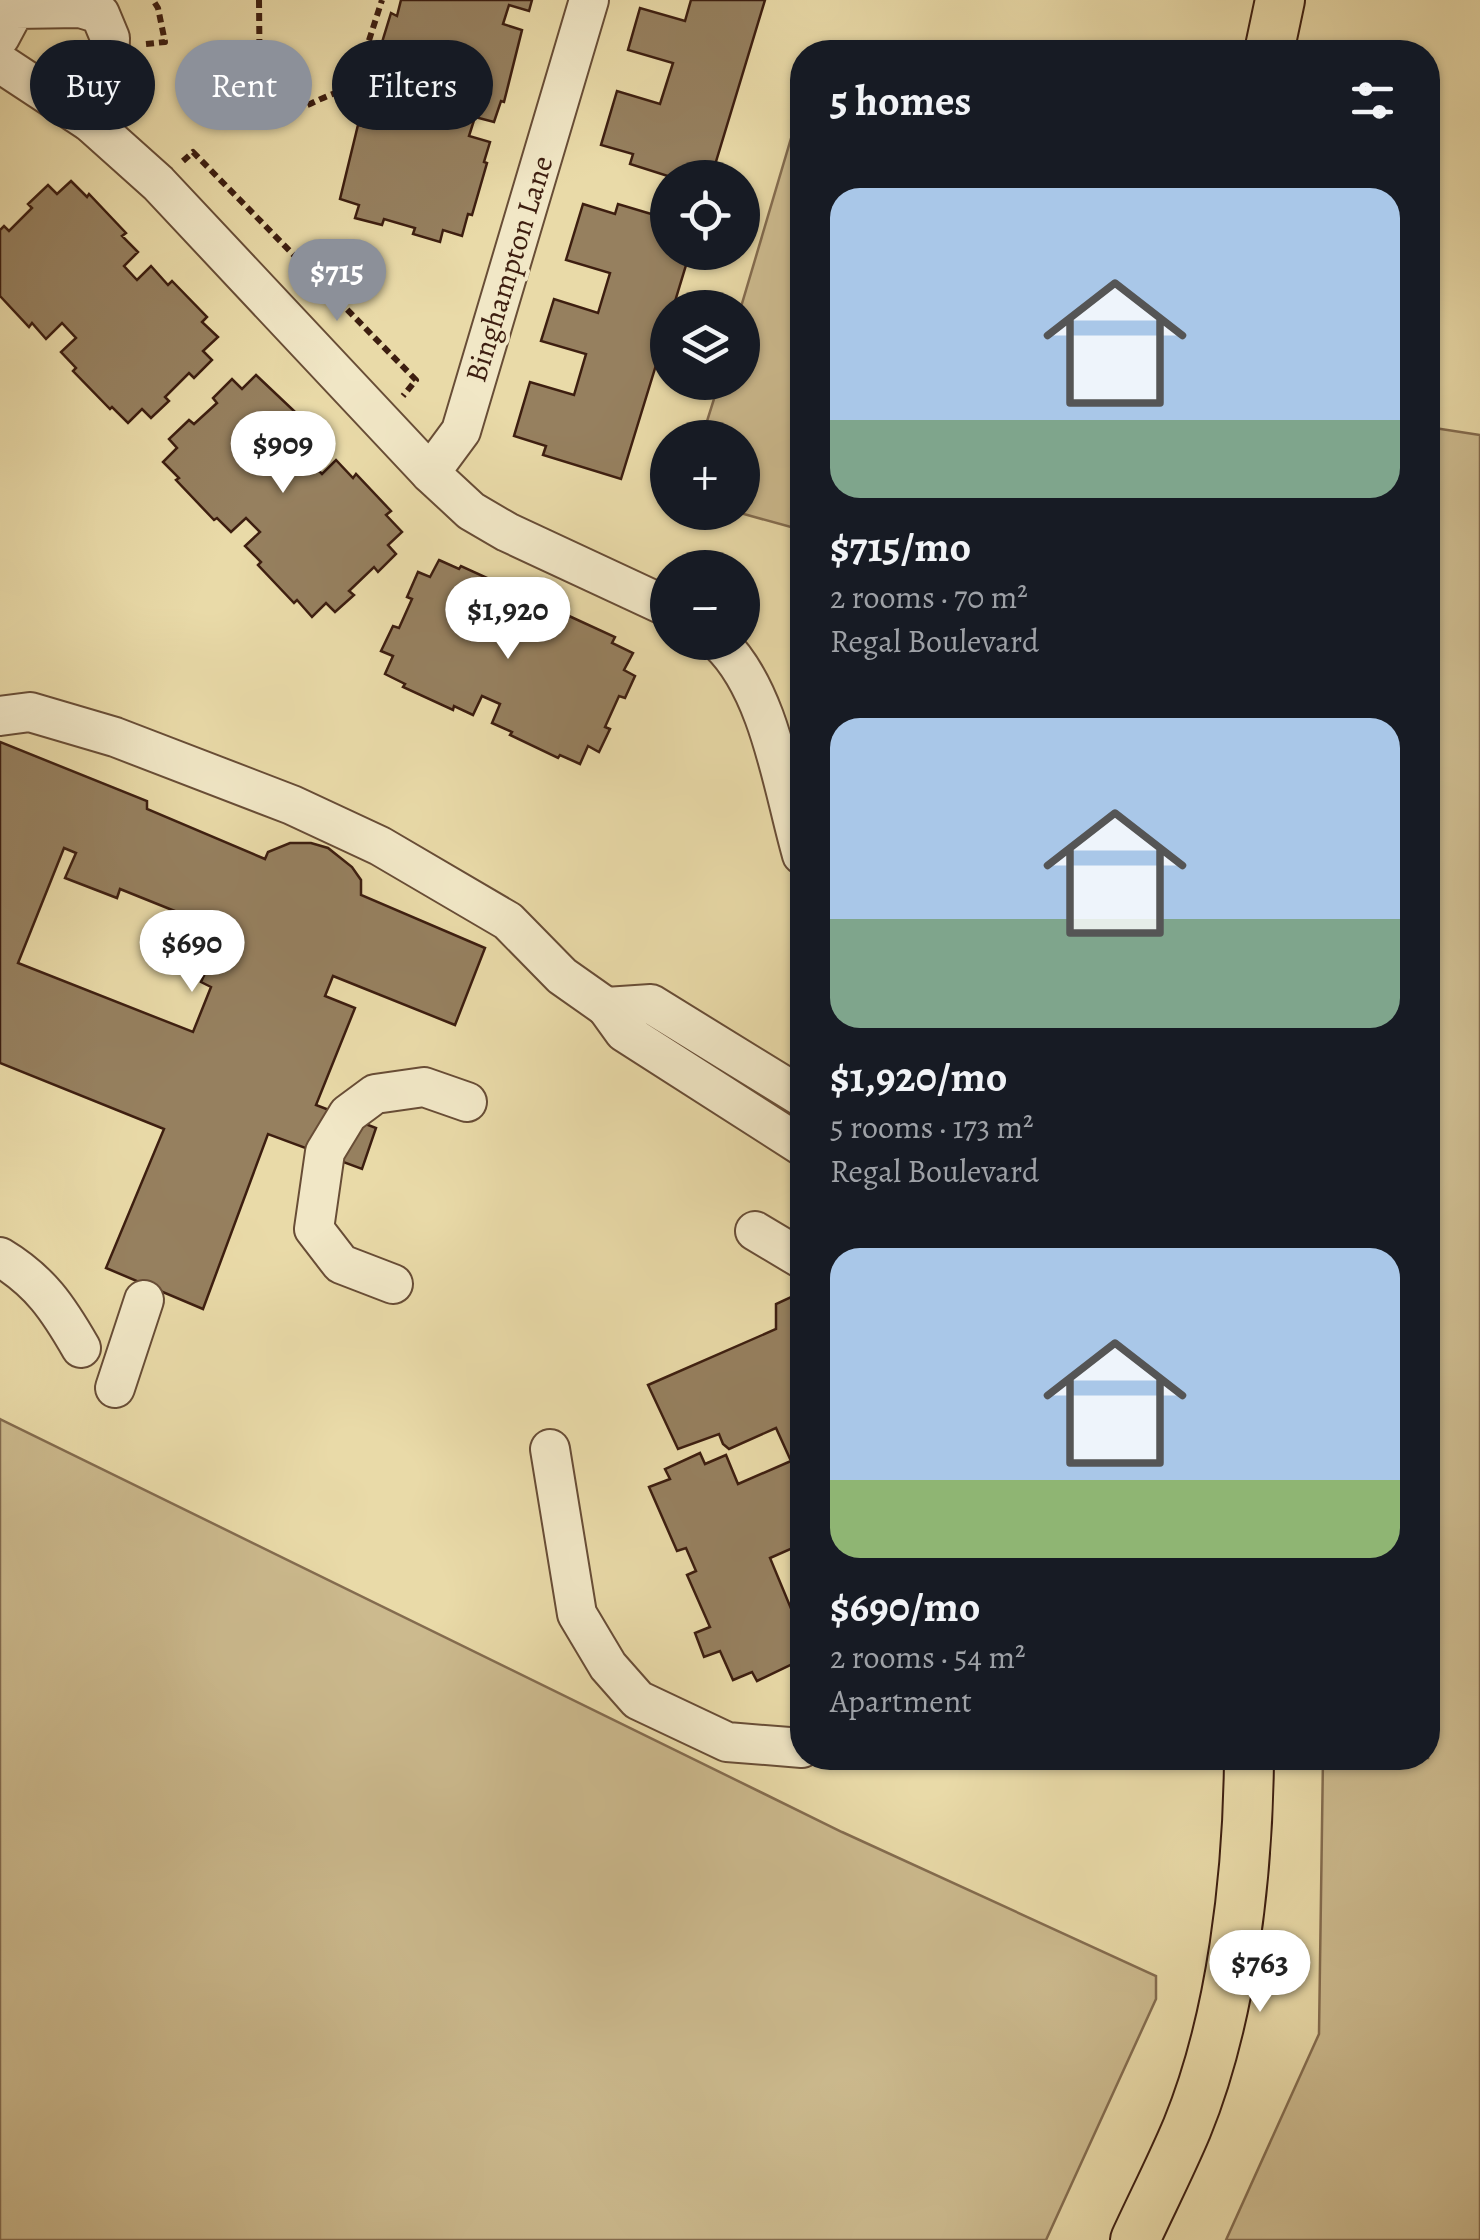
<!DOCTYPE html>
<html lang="en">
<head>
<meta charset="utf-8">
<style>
  body { margin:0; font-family:Alegreya,serif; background:#242831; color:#f1f3f6; height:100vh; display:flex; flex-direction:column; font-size:38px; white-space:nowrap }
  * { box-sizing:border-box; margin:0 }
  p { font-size:32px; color:#9ea1a6 }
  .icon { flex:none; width:55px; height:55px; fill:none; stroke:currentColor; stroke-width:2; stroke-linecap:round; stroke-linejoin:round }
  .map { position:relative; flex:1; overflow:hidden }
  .panel { position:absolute; left:790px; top:40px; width:650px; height:1730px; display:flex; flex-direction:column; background:#171b24; border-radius:40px; box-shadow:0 2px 8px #0004 }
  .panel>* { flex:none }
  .hud { position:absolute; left:30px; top:40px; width:610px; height:90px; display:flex; gap:20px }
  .controls { position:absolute; left:650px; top:160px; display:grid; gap:20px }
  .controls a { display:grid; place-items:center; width:110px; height:110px; border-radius:50%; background:#171b24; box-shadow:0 2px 8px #0004; font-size:50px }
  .price { position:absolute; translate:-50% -85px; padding:0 22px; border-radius:35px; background:#fff; color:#222; font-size:32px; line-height:65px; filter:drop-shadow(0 2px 5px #0008) }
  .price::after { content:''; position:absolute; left:50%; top:60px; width:30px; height:22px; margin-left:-15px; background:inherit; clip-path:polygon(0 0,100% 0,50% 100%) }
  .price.on { background:#8c9099; color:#fff }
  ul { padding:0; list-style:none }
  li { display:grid; align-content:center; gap:20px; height:530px; padding:0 40px }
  li span { display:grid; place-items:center; height:310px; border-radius:30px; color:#555 }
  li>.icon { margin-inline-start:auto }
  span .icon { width:180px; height:180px; fill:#fffc; stroke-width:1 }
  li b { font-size:42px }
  h2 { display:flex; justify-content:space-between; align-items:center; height:120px; padding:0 40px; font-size:42px }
  .tag { padding:0 35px; border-radius:45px; background:#171b24; box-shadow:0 2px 8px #0004; font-size:35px; line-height:90px }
  .tag.on { background:#8c9099; color:#fff }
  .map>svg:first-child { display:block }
  .green { fill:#ccba8e; stroke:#846c4f; stroke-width:2.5 }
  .building { fill:#96805f; stroke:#3d1e10; stroke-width:2.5; fill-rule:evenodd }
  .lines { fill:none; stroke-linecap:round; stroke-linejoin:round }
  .minor-casing { stroke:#684d36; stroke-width:42 }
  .major-casing { stroke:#3d1e10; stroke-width:52 }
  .path { stroke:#3d1e10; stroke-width:6; stroke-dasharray:8 5; stroke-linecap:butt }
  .minor { stroke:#f1e7c6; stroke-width:38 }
  .major { stroke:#e9daa8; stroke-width:48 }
  .labels { text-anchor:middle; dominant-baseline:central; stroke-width:8; stroke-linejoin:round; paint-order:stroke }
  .street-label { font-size:30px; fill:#3d1e10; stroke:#f1e7c6 }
</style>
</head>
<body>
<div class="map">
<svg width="1480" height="2240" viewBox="0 0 1480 2240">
  <rect width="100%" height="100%" fill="#e9daa8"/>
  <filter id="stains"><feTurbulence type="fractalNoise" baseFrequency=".002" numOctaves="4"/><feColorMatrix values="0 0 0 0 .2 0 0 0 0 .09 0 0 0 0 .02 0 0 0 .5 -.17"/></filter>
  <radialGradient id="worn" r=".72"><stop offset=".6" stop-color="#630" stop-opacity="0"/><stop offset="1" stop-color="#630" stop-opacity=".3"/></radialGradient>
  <g class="green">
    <path d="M795,125L802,128V530L740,513L742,512V438L702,437L719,383L742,382L741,307Z"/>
    <path d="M1428,427L1480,435V2240H1226L1319,2034L1323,1758H1428Z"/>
    <path d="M0,1419L842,1832L1156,1976V1999L1046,2240H0Z"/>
  </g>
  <g class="building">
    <path d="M401,0H532L529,11L509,5L503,24L522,30L504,102L501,101L494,122L475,117L469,136L490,142L484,162L487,163L472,215L468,214L462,236L443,230L440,242L413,234L415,228L384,219L382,225L355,218L359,205L340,199L358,125L363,126L369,106L387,111L393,93L374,88L381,64L376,62L391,13L397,16Z"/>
    <path d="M691,0H765L711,178H674L630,164L633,154L601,145L617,91L660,104L673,63L628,50L640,8L685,21Z"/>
    <path d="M71,181L87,197L89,194L126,233L122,236L138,252L124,266L137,280L151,266L168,285L172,281L207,317L202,322L218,337L203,351L212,360L194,378L189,373L165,397L169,401L151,418L142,409L128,423L112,407L110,409L73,371L76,368L61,352L76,338L62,323L46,339L32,323L29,327L0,296V230L4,226L9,231L32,208L28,204L48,185L57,194Z"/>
    <path d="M583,204L615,214L618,204L668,219V252H690L673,308H668V326L621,479L543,455L546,446L514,436L530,382L574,395L586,354L541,341L554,299L598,313L610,273L566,260Z"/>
    <path d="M256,375L311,427L307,431L322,446L308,460L322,474L336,460L353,478L356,474L391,511L386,515L402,532L388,545L396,554L378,572L374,567L349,591L354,595L335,612L326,603L312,617L297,600L294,603L258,565L261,562L245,546L260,532L246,518L231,532L217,518L214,520L176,480L179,478L163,462L177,448L169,439L189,420L194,424L217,403L213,398L232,379L242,389Z"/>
    <path d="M439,560L459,569L461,566L509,588L507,593L527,602L519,619L536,628L544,610L567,620L569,616L615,637L612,643L633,653L624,670L635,676L625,698L619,696L605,727L610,729L599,752L588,746L580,764L560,755L558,758L510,735L512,732L492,723L500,704L482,696L473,715L454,706L453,710L403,687L405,684L385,674L393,656L381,651L393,626L399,628L412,599L407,597L418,572L430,577Z"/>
    <path d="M0,742L147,801V809L265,859L268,852L290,843H311L328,848L352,867L361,880V895L485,948L455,1025L333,976L325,996L355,1008L316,1105L376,1128L362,1169L268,1134L203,1309L106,1268L164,1129L0,1063ZM64,848L76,853L65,878L117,898L120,889L232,934L220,964L211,960L201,982L211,987L193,1032L18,963Z"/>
    <path d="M802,1292V1544L770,1558L802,1635V1650L797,1652L801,1660L757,1681L752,1672L733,1680L720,1651L704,1657L695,1633L710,1627L687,1575L696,1571L686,1548L677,1551L649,1487L670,1479L665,1469L700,1453L705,1464L726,1455L738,1484L791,1461L776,1428L729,1449L723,1444L719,1434L678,1449L648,1385L776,1329V1304Z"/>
  </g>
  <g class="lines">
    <defs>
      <g id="minor">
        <path d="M0,37L15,9L80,8L100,14L110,38L108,97L91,123"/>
        <path d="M0,63L91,123L158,183L430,473L471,511L507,532L668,607"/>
        <path d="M430,473L461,431L589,0"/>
        <path d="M719,642C770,690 783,789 802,855"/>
        <path d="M0,716L30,712L115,737L292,805L380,846L508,921L562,976L606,1007"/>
        <path d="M802,1097L651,1004L606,1007L624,1032L802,1146"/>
        <path d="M755,1231L802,1259"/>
        <path d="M0,1257C40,1281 58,1308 81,1348"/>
        <path d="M393,1284L341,1264L314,1229L325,1152L348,1114L375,1094L424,1087L467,1102"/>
        <path d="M115,1388L144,1300"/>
        <path d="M550,1449L577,1614L608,1666L638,1700L727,1742L802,1748"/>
      </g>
      <g id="major">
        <path d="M1269,52L1280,0"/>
        <path d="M1135,2240C1152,2203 1171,2166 1187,2128C1232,2018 1248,1876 1249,1758"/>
      </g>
    </defs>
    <use href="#minor" class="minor-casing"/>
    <use href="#major" class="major-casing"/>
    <g class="path">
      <path d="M259,0L260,106C289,127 320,91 351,90C363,90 379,98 390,101"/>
      <path d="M146,44L165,42L158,8L153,0"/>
      <path d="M353,90L382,0"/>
      <path d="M183,161L193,152L416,380L403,396"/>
    </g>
    <use href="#minor" class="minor"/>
    <use href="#major" class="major"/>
  </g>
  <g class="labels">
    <g class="street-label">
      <text transform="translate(509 269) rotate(-73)">Binghampton Lane</text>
    </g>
  </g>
  <rect width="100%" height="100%" filter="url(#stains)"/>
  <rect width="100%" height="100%" fill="url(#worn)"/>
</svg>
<div class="controls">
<a><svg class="icon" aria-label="locate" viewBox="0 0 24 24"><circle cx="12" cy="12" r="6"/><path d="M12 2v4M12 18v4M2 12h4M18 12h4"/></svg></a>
<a><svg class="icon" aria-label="layers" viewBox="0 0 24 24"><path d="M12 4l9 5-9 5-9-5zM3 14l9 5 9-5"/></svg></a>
<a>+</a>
<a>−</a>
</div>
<b class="price on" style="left:337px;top:324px">$715</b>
<b class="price" style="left:283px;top:496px">$909</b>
<b class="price" style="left:508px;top:662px">$1,920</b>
<b class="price" style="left:192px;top:995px">$690</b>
<b class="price" style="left:1260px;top:2015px">$763</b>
<div class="hud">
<a class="tag">Buy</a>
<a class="tag on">Rent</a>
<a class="tag">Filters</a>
</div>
<section class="panel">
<h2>5 homes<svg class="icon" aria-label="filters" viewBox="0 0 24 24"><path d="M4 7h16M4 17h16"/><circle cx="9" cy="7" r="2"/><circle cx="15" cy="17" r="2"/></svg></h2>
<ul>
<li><span style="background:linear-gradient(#a9c7e8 75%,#7fa58c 0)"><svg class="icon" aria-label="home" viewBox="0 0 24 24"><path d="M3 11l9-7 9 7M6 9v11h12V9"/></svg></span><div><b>$715/mo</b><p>2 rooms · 70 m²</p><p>Regal Boulevard</p></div></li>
<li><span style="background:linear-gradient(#a9c7e8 65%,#7fa58c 0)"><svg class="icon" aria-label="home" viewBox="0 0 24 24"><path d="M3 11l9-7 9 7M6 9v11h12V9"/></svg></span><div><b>$1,920/mo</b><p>5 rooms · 173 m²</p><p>Regal Boulevard</p></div></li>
<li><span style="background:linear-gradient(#a9c7e8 75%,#8fb573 0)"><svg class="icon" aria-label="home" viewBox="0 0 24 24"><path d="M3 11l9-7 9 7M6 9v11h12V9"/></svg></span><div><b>$690/mo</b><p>2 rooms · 54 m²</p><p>Apartment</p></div></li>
</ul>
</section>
</div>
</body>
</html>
